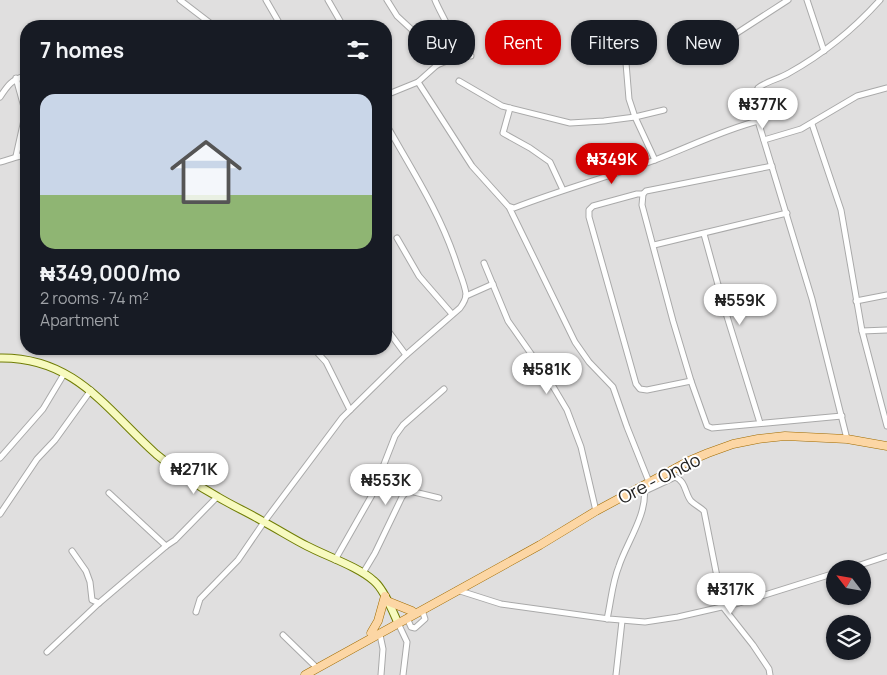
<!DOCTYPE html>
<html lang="en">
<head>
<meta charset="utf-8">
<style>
  body { margin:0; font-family:Manrope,sans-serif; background:#20242c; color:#f1f3f6; height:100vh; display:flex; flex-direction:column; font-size:19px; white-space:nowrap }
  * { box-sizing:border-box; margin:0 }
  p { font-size:16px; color:#9ea1a6 }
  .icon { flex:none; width:28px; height:28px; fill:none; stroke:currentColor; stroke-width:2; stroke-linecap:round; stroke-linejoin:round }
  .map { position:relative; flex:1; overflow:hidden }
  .sheet { position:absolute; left:20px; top:20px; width:372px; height:335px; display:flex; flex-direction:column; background:#171b24; border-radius:20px; box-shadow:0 1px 4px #0004 }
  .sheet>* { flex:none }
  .top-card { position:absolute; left:408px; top:20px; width:404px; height:45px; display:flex; gap:10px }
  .needle { width:32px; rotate:301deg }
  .controls { position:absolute; left:826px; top:560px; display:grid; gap:10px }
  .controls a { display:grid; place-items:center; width:45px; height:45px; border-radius:50%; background:#171b24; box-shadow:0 1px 4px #0004; font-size:25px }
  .price { position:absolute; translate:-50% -42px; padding:0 11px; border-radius:18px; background:#fff; color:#222; font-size:16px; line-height:32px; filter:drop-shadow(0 1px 2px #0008) }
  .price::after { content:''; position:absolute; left:50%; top:30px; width:15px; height:11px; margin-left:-8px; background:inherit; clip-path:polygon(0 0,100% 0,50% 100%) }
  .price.current { background:#d40000; color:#fff }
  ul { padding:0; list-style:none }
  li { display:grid; align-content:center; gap:10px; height:265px; padding:0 20px }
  li span { display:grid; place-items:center; height:155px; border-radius:15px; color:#555 }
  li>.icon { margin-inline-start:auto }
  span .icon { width:90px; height:90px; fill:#fffc; stroke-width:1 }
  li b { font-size:21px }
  h2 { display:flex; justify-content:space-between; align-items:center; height:60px; padding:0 20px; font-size:21px }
  .tag { padding:0 18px; border-radius:20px; background:#171b24; box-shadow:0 1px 4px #0004; font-size:18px; line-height:45px }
  .tag.current { background:#d40000; color:#fff }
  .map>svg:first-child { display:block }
  .residential { fill:#e0dfdf; fill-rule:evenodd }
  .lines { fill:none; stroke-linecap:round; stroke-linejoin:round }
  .minor-casing { stroke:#a9a9a9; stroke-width:7 }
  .secondary-casing { stroke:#707d05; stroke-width:9 }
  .primary-casing { stroke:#a06b00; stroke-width:9 }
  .minor { stroke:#fff; stroke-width:5 }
  .secondary { stroke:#f7fabf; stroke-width:7 }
  .primary { stroke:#fcd6a4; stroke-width:8 }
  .labels { text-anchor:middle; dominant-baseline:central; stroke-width:4; stroke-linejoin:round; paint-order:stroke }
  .street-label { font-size:18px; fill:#222; stroke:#fff }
</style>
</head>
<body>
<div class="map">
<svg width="887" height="675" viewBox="0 0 887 675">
  <rect width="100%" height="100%" fill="#f2efe9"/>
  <path class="residential" d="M0,0H887V675H0ZM26,26H386V349H26ZM835,569H862V596H835ZM835,624H862V651H835Z"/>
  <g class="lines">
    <defs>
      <g id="minor">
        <path d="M180,0L214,26"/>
        <path d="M266,0L281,26"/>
        <path d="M328,0L343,26"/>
        <path d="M387,0L397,16L437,53L439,58L437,65"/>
        <path d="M435,0C442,17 456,36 456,54"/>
        <path d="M807,0L824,51"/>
        <path d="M737,33L788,0"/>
        <path d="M456,54L471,56"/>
        <path d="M626,63L629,99L635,117L655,160"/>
        <path d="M459,81L502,106L570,123L604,121L635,117L664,110"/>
        <path d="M418,82L472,166L508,206L514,208C560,190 608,177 655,160C689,147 723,130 758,121C761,109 752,99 758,88C767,81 779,79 789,73C823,54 854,29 880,0"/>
        <path d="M386,95L418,82L437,65L454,58L456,54"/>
        <path d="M0,97C8,85 12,79 26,76"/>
        <path d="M510,108L503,133L530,148L550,162L563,190"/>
        <path d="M758,121L812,299L847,439"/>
        <path d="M812,124L841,210L862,331L887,426"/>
        <path d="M764,140L801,129L857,96L887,88"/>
        <path d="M16,156L24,120V107L16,78"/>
        <path d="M0,162C9,160 17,156 26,155"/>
        <path d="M643,194L642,205L673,321L691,381L707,426L712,428L842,416"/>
        <path d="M509,207L575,342L589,362L613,387L627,427L649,482"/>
        <path d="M704,234L725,310L760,423"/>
        <path d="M397,238L419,276L452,314"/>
        <path d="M654,245L787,213"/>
        <path d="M484,263L508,321L548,378L567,410L581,447L596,511"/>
        <path d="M466,296L493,284"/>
        <path d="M856,301L887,295"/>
        <path d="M386,328L406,355"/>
        <path d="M862,331L887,330"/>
        <path d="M314,349L326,362L350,410"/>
        <path d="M691,381L647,390L640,389L636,384L589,217V210L593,206L637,194H643L646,191L772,166"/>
        <path d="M0,458L43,409L64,374"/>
        <path d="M645,491L675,477C686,481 685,494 691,501C695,505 700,507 704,511L723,607L753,645L769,669L770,675"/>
        <path d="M109,493L166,546"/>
        <path d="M0,514L37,459L55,440L91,390"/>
        <path d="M72,551L86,571L90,582L92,600L99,603"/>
        <path d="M335,560L372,495L395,436L403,425L444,389"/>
        <path d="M848,569L887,556"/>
        <path d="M363,573L375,553L402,497L406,492L410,491L439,498"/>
        <path d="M457,590L501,604L609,619L645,622L678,617L739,603L835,573"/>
        <path d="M196,612L200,599L238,560L264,522L342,418L406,355L460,308C463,304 466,299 466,294C465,285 460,274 457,265C441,214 412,170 386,124"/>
        <path d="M407,618L411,627L415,628L425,619L422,610"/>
        <path d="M607,619C611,602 612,583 619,566C626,544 648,513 644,489"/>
        <path d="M398,623L407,642L403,675"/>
        <path d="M283,635L317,668"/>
        <path d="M380,635L383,649L381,675"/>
        <path d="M47,652L99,603L166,546L175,540L217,497"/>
        <path d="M616,675L622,621"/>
      </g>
      <path id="secondary" d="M0,358C75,357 106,409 156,454C175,470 196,485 218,497C233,506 249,513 264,522C279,530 293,539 307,546C326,556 359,567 374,581C384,589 393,612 398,623"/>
      <g id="primary">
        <path d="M387,601L412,611"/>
        <path d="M371,633L378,621L385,596"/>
        <path d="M305,675L540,545L596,511L689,461L708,453L733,444L758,439L785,436L847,439L887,446"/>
      </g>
    </defs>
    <use href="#minor" class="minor-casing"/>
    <use href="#secondary" class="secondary-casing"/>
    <use href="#primary" class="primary-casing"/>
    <use href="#minor" class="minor"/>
    <use href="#secondary" class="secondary"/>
    <use href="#primary" class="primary"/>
  </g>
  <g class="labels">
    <g class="street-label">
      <text transform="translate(659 478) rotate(-27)">Ore - Ondo</text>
    </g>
  </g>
</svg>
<div class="controls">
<a><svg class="needle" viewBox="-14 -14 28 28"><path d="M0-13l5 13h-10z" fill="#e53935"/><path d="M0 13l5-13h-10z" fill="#9ea1a6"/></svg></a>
<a><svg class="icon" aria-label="layers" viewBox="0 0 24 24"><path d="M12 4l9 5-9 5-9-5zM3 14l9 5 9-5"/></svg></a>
</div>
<b class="price" style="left:763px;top:130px">₦377K</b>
<b class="price current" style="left:612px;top:185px">₦349K</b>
<b class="price" style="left:740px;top:326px">₦559K</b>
<b class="price" style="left:547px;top:395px">₦581K</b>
<b class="price" style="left:194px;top:495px">₦271K</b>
<b class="price" style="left:386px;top:506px">₦553K</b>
<b class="price" style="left:731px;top:615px">₦317K</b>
<div class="top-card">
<a class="tag">Buy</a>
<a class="tag current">Rent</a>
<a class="tag">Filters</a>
<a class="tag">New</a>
</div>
<section class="sheet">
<h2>7 homes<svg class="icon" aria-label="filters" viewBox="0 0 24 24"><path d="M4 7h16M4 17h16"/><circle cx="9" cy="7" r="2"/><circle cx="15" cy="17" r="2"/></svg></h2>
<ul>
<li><span style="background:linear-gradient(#c9d6e8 65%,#8fb573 0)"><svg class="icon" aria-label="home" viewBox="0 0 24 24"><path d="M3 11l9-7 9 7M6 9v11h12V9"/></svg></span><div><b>₦349,000/mo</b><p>2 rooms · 74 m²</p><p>Apartment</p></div></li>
</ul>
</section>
</div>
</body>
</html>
